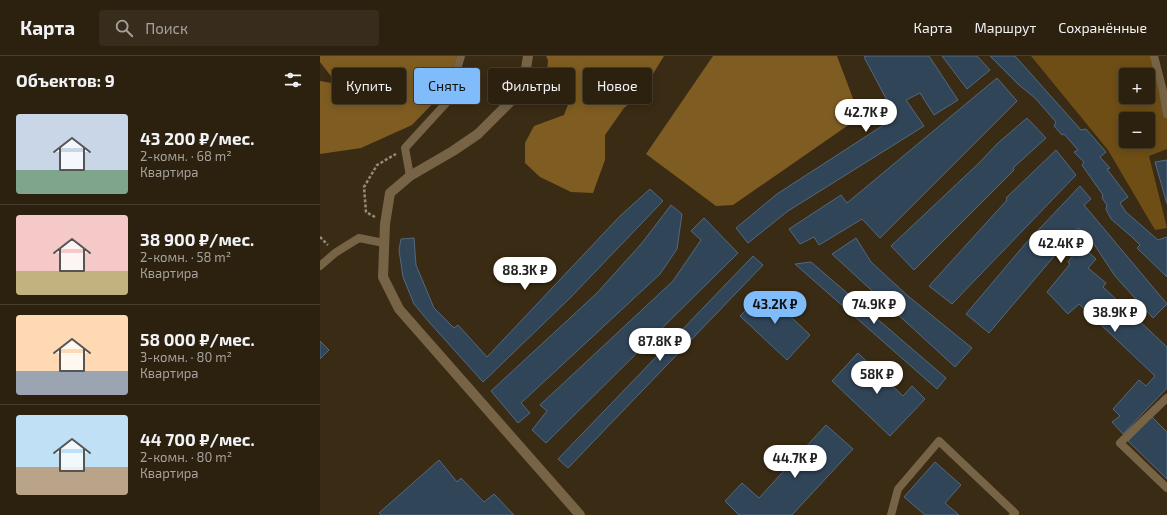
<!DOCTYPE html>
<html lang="ru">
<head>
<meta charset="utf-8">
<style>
  body { margin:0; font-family:"Exo 2",sans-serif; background:#382d1d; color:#f1f3f6; height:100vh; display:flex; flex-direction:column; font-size:15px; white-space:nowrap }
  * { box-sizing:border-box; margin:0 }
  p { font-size:13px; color:#a6a39e }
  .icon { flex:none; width:22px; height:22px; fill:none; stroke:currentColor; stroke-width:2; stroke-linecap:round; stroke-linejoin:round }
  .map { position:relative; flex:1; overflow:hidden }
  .side { display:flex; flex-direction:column; background:#2c200f; width:320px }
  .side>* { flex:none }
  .banner { position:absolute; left:12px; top:12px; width:380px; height:36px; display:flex; gap:8px }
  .tools { position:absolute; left:799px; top:12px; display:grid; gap:8px }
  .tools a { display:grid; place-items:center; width:36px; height:36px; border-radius:4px; background:#2c200f; box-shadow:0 2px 10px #0003,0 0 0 1px #483e2f; font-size:20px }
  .price { position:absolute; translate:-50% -34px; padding:0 9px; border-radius:14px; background:#fff; color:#222; font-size:13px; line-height:26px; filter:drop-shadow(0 1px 2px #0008) }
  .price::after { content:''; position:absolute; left:50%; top:24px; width:12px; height:9px; margin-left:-6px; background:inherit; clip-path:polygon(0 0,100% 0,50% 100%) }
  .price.on { background:#81bcfa; color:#111 }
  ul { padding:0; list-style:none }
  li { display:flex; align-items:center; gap:12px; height:100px; padding:0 16px }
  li+li { border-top:1px solid #483e2f }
  li span { display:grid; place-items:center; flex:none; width:112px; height:80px; border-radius:4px; color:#555 }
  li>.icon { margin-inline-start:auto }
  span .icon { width:48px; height:48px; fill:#fffc; stroke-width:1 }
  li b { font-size:17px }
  h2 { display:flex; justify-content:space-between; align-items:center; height:48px; padding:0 16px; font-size:17px }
  .tag { padding:0 14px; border-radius:4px; background:#2c200f; box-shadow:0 2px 10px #0003,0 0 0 1px #483e2f; font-size:14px; line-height:36px }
  .tag.on { background:#81bcfa; color:#111 }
  header { display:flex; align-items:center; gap:24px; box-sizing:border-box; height:56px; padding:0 20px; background:#2c200f; border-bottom:1px solid #483e2f }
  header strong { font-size:19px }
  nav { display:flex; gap:22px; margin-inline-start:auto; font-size:14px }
  .search { width:280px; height:36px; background:#382d1d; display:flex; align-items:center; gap:10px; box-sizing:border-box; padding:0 14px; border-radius:4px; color:#a6a39e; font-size:15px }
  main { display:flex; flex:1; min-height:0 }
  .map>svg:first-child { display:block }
  .green { fill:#6e4e15; fill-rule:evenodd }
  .forest { fill:#7f5d22 }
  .building { fill:#314559; stroke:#54687e }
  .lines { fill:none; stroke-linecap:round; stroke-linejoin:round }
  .path { stroke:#968a78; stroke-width:2.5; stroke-dasharray:3 2; stroke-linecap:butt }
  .lane { stroke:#776447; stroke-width:8 }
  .street { stroke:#776447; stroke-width:10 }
</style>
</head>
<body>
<header>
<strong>Карта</strong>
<div class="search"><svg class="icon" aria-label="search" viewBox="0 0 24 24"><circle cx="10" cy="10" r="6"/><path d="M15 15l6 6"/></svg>Поиск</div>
<nav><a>Карта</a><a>Маршрут</a><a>Сохранённые</a></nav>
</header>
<main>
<section class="side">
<h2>Объектов: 9<svg class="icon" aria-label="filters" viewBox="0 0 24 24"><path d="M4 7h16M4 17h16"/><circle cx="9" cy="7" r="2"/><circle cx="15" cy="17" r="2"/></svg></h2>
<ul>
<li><span style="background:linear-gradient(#c9d6e8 70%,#7fa58c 0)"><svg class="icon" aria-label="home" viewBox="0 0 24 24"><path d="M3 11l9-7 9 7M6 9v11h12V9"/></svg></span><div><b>43 200 ₽/мес.</b><p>2-комн. · 68 m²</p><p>Квартира</p></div></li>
<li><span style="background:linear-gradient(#f6c9c9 70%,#c2b280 0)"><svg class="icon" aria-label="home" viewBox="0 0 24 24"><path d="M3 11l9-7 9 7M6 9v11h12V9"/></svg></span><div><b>38 900 ₽/мес.</b><p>2-комн. · 58 m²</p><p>Квартира</p></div></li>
<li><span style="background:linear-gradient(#ffd9b3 70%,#9aa5b1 0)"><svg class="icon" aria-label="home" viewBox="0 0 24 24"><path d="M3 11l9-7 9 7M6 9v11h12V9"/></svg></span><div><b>58 000 ₽/мес.</b><p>3-комн. · 80 m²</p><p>Квартира</p></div></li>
<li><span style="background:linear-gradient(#bfe0f5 65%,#b9a48a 0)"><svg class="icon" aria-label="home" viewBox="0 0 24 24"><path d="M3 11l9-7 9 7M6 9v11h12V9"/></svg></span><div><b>44 700 ₽/мес.</b><p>2-комн. · 80 m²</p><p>Квартира</p></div></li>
</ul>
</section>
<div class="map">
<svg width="847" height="459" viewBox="0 0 847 459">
  <rect width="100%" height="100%" fill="#3a2b14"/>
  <path class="green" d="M711,0H834L847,58V93L829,100L847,172L835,174L788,94ZM806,19H828V41H806ZM806,63H828V85H806Z"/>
  <g class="forest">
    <path d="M0,0H137L126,34L92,69L41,92L0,98V25L17,28L0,6Z"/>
    <path d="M226,0H344L320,39L304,52L285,79V104L273,137L251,136L220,121L205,107V87L214,70L244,59L249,46L226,28L228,4Z"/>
    <path d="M393,0H517L540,61L413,149L396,150L326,98Z"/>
  </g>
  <g class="building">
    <path d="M547,0H609L638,44L614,59L600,37L586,44L604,70L468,155L428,187L416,172L457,138L576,61L544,1Z"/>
    <path d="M622,0H657L670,14L647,33Z"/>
    <path d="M670,0H695L761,74L766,73L786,96L780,101L790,112L787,113L808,141L800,147L806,156L838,184L847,181V221L817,192L820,189L812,181L791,163L786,153L787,149L782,142L783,139L762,109L764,106L754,96L758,94L744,78L742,79L734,70L736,66L715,42L698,28Z"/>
    <path d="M677,22L697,45L560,182L542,163L499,189L494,181L480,188L469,173L521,139L527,147Z"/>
    <path d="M707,62L726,82L693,112L694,114L594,214L571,190L659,107L678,87Z"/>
    <path d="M736,94L756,119L632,248L609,230L687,144L686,142Z"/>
    <path d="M847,104V148L835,106Z"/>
    <path d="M760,130L771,143L764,149L847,248L833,262L795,220L768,179L758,172L669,277L646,258L706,187Z"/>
    <path d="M330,133L343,145L250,242L163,326L109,266L94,248L83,221L79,194L81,183L94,182L96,209L114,252L134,272L138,269L167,301L300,160Z"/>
    <path d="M351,149L362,158L357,193L340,218L201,347L210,357L198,367L171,335L277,237L322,187Z"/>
    <path d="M384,162L418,197L226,387L212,374L227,355L220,349L353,225L381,184L371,175Z"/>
    <path d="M536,182L551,206L588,240L652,292L635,311L512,198Z"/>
    <path d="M763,191L776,203L768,212L786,227L783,231L847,291V332L803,378L792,366L800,360L793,353L819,324L826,330L835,320L759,248L748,258L727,236L750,208L748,206L754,198L757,199Z"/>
    <path d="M433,200L443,209L248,412L238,403Z"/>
    <path d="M491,206L626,322L617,333L475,208Z"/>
    <path d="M444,235L490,279L467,304L420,260Z"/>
    <path d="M0,285L9,294L0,303Z"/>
    <path d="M538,297L583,340L592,330L605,343L570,380L512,325Z"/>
    <path d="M832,361L847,376V423L808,385Z"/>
    <path d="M506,369L533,393L472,459H419L405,445L422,427L439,442Z"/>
    <path d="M119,404L137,426L141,422L164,446L174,438L194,459H61L59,457Z"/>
    <path d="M615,406L641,429L625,447L639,459H605L584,441Z"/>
  </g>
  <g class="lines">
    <g class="path">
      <path d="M55,161L46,156L44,131L57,109L76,98"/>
      <path d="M0,181L8,189"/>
    </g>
    <g class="lane">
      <path d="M834,0L843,35L847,58"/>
      <path d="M90,120L85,92L127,46L141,0"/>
      <path d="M0,210L15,197L39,182L64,187"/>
      <path d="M847,342L800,387L847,432"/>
      <path d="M571,459L578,433L619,385L695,457L693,459"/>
    </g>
    <path class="street" d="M208,0L205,19L193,43L158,78L133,95L90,120L70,137L65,168L63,221L79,253L260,459"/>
  </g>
</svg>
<div class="tools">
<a>+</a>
<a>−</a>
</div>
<b class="price" style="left:546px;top:77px">42.7K ₽</b>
<b class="price" style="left:741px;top:208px">42.4K ₽</b>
<b class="price" style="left:205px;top:235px">88.3K ₽</b>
<b class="price on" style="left:455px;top:269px">43.2K ₽</b>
<b class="price" style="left:554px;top:269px">74.9K ₽</b>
<b class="price" style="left:795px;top:277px">38.9K ₽</b>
<b class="price" style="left:340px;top:306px">87.8K ₽</b>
<b class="price" style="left:557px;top:339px">58K ₽</b>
<b class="price" style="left:475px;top:423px">44.7K ₽</b>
<div class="banner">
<a class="tag">Купить</a>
<a class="tag on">Снять</a>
<a class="tag">Фильтры</a>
<a class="tag">Новое</a>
</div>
</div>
</main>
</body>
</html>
